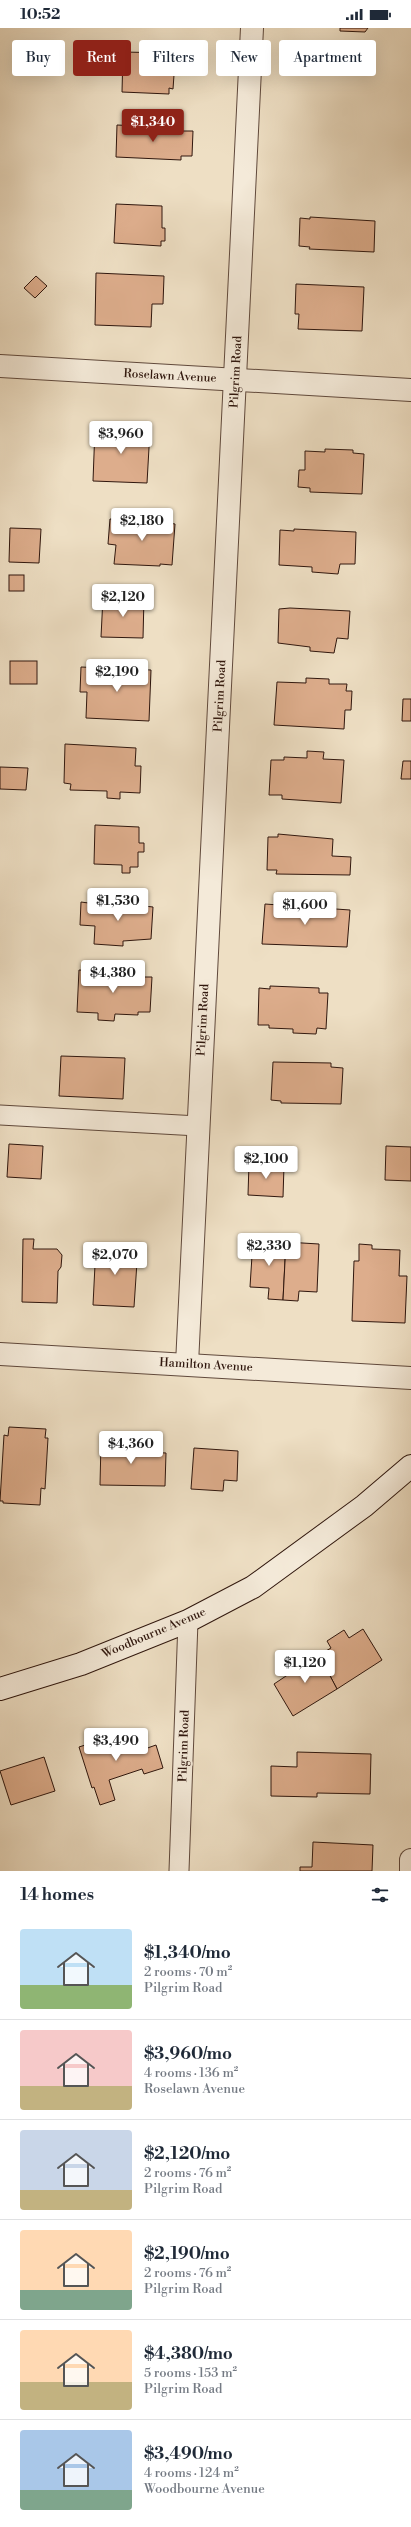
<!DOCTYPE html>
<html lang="en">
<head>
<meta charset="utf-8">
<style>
  body { margin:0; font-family:"Libre Bodoni",serif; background:#f6f6f7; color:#1f2937; height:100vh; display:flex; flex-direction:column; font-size:15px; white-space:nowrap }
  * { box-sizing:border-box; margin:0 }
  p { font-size:13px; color:#747a83 }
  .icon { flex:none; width:22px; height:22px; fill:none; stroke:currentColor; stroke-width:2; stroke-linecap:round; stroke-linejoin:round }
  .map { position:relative; height:1843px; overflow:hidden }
  .panel { display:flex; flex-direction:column; background:#fff; flex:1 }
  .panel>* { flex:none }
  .banner { position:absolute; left:12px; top:12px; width:387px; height:36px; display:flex; gap:8px }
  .price { position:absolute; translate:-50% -34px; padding:0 9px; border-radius:4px; background:#fff; color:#222; font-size:13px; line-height:26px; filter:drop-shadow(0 1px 2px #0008) }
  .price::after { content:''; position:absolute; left:50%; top:24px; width:12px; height:9px; margin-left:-6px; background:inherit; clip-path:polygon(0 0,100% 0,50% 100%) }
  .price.selected { background:#8f2418; color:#fff }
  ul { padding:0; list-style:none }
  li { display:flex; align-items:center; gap:12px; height:100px; padding:0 20px }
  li+li { border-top:1px solid #e0e1e3 }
  li span { display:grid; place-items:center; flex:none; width:112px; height:80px; border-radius:4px; color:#555 }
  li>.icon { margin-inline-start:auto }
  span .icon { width:48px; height:48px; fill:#fffc; stroke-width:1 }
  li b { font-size:17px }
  h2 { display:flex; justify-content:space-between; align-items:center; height:48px; padding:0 20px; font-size:17px }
  .chip { padding:0 14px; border-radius:4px; background:#fff; box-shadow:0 4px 16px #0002; font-size:14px; line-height:36px }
  .chip.selected { background:#8f2418; color:#fff }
  .status { display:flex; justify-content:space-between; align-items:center; height:28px; padding:0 20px; background:#fff; direction:ltr }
  .status svg { height:11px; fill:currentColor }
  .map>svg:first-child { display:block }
  .building { fill:#ddad8c; stroke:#30170e }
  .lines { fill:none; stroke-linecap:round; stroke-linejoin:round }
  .lane-casing { stroke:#60493c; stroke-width:21 }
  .street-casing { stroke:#60493c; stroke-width:24 }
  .secondary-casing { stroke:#30170e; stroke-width:24 }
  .lane { stroke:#f4ead9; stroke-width:19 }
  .street { stroke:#f4ead9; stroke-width:22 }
  .secondary { stroke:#f4ead9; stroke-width:22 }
  .labels { text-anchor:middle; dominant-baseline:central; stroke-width:4; stroke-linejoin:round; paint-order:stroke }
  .street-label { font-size:12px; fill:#30170e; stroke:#f4ead9 }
</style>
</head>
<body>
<div class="status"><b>10:52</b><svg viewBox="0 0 49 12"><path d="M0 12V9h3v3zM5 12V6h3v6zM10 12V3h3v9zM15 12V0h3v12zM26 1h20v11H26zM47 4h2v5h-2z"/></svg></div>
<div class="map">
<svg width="411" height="1843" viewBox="0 0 411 1843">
  <rect width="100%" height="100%" fill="#eedfc4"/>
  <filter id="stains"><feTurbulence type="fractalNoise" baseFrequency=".005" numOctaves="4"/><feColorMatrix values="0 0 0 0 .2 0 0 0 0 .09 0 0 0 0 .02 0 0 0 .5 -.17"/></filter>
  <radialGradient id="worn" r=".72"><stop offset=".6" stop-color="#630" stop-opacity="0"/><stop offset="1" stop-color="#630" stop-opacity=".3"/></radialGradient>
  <g class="building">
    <path d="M340,0H368L365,4L340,3Z"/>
    <path d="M123,24L171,25L170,47H174L173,61L169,60V66L122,64Z"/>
    <path d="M117,97L182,100V103H193L192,128H181V132L116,129Z"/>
    <path d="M116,176L162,178V200H165V213H161V218L114,215Z"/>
    <path d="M310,189L375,193L374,224L309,221L310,219L299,218L300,190L310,191Z"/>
    <path d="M96,245L164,248L163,276H152L151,299L95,297Z"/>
    <path d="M36,248L47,258L35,270L24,260Z"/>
    <path d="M296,256L364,259L362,303L298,301L299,286H295Z"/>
    <path d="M95,400L150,402L147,455L93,453Z"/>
    <path d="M325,421L353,422V425L364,426L362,466L310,464V460L298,459L299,442H305V423L325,424Z"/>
    <path d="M110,491L162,494L175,496L172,537L160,536V538L114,536L116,517L108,516Z"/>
    <path d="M10,500L41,501L39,535L9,534Z"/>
    <path d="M294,501L356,504L355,536H340L338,546L312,544V539L279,537L280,502L294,503Z"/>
    <rect x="9" y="547" width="15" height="16"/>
    <path d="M103,569L144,570L143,610L101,609Z"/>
    <path d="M290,580L350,583L348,611L337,610L334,625L310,623V619L278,615L279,581Z"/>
    <rect x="10" y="633" width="27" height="23"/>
    <path d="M81,639L151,642L149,693L86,690L87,664H80Z"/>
    <path d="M306,650L329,651V656H347L346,663H352L351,682H345L344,701L274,697L277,654L306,655Z"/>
    <path d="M403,671H411V693H402Z"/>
    <path d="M65,716L136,720L135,738H141L140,765L120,764V771L107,770V763L70,762L71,756L64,755Z"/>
    <path d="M307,723L324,724L323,731L344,732L341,775L282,771V767H269L271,732H284V729L307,730Z"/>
    <path d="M403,733H411V751H401Z"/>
    <path d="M0,739L28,740L26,762L0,761Z"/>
    <path d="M95,797L139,799V815H144V824H138V839H130V845H122V837L94,836Z"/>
    <path d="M278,806L333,811L332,828L351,829L350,847L276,846L277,842H267L268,809H278Z"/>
    <path d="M97,873L144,876V878L153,879L151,911L123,913V918L94,916L95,898L80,897L81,874L96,876Z"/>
    <path d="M265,876L350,882L347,919L262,916Z"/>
    <path d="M79,942L140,945L139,949H152L150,984H138V987L115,986L114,993L98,992V985L77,984Z"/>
    <path d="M270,958L319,960V965H328L326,1001L317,1000L316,1006L293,1005V1001L269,1000V997H258L259,960L270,961Z"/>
    <path d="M61,1028L125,1030L123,1071L59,1068Z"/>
    <path d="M273,1034L331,1035V1039L343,1040L341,1076L281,1075V1073L271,1072Z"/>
    <path d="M9,1116L43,1118L41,1151L7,1149Z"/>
    <path d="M386,1118L411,1119V1153L385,1152Z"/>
    <path d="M249,1135L284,1138L283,1169L248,1167Z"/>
    <path d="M23,1211H34L33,1221H57L62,1227L61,1239L58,1243L57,1275L22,1274Z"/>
    <path d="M253,1212L286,1214L283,1272L268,1271L269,1260L250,1259Z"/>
    <path d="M286,1214L319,1216L317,1264L299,1263L298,1273L283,1272Z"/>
    <path d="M359,1216L372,1217V1221L400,1222L399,1248H407L405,1295L352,1293L354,1233H359Z"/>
    <path d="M96,1217L138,1219L134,1279L93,1277Z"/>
    <path d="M9,1399L46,1401L45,1410H48L45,1461L41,1460L40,1477L3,1475V1473H0L4,1407L8,1408Z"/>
    <path d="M101,1414L149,1416L148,1424L166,1425L165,1458L100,1457Z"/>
    <path d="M194,1420L238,1423L237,1453L224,1452L223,1463L191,1461Z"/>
    <path d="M363,1601L382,1632L337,1661L319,1627L331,1620L327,1613L344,1602L349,1610Z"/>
    <path d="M301,1627L306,1635L319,1627L337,1661L293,1688L274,1656L289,1646L285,1638Z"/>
    <path d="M132,1702L139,1723L156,1717L163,1740L144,1746L142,1741L109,1752L115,1772L100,1777L94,1759L92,1760L79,1719Z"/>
    <path d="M297,1724L371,1726L370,1766L317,1765V1769L271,1768V1738L297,1739Z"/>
    <path d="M44,1729L55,1763L11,1777L0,1743Z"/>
    <path d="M313,1814L373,1817L372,1843H300V1839H312Z"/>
  </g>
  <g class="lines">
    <defs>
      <g id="lane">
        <path d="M0,1087L198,1098"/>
        <path d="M179,1843L188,1593"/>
      </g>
      <g id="street">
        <path d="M0,338L411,362"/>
        <path d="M0,1326L411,1350"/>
        <path d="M187,1336L252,0"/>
        <path d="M411,1843V1832"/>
      </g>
      <path id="secondary" d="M0,1661L81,1636L188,1593L253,1559L364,1478L411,1438"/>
    </defs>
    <use href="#lane" class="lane-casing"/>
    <use href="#street" class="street-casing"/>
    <use href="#secondary" class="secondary-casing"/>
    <use href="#lane" class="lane"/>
    <use href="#street" class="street"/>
    <use href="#secondary" class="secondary"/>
  </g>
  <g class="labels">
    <g class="street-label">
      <text transform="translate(236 344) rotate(-87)">Pilgrim Road</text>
      <text transform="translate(170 348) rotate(3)">Roselawn Avenue</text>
      <text transform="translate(220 668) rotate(-87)">Pilgrim Road</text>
      <text transform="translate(203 992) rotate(-87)">Pilgrim Road</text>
      <text transform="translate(206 1337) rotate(3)">Hamilton Avenue</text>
      <text transform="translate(154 1605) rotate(-23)">Woodbourne Avenue</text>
      <text transform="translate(184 1718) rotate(-88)">Pilgrim Road</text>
    </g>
  </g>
  <rect width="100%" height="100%" filter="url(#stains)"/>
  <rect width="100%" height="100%" fill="url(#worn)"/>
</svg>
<b class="price selected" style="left:153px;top:115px">$1,340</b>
<b class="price" style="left:121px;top:427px">$3,960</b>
<b class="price" style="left:142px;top:514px">$2,180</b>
<b class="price" style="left:123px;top:590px">$2,120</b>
<b class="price" style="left:117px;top:665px">$2,190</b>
<b class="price" style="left:118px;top:894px">$1,530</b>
<b class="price" style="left:305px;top:898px">$1,600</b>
<b class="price" style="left:113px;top:966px">$4,380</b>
<b class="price" style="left:266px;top:1152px">$2,100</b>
<b class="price" style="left:269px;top:1239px">$2,330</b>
<b class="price" style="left:115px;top:1248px">$2,070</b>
<b class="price" style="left:131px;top:1437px">$4,360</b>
<b class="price" style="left:305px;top:1656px">$1,120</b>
<b class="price" style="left:116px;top:1734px">$3,490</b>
<div class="banner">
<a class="chip">Buy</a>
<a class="chip selected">Rent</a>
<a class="chip">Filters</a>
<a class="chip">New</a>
<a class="chip">Apartment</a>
</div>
</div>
<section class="panel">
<h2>14 homes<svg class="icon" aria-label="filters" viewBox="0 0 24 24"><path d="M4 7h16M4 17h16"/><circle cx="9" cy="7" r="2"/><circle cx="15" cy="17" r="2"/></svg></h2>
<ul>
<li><span style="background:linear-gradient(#bfe0f5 70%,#8fb573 0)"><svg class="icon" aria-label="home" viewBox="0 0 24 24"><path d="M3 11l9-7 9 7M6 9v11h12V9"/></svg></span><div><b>$1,340/mo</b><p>2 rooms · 70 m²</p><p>Pilgrim Road</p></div></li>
<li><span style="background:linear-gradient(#f6c9c9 70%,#c2b280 0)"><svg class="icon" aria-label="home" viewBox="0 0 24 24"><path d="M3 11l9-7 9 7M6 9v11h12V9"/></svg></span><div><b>$3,960/mo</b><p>4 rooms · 136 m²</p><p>Roselawn Avenue</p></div></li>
<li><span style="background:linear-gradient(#c9d6e8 75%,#c2b280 0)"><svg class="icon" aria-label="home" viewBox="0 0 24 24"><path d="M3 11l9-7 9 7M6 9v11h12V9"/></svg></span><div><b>$2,120/mo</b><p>2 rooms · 76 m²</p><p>Pilgrim Road</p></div></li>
<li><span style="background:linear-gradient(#ffd9b3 75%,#7fa58c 0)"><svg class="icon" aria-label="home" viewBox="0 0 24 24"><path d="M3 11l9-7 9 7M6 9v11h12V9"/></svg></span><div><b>$2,190/mo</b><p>2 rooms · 76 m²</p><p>Pilgrim Road</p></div></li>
<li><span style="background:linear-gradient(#ffd9b3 65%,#c2b280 0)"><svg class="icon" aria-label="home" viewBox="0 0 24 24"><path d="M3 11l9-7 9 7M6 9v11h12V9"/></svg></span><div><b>$4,380/mo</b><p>5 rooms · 153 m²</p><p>Pilgrim Road</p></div></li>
<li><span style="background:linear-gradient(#a9c7e8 75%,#7fa58c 0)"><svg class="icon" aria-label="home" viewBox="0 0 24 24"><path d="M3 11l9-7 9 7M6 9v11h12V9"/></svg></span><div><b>$3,490/mo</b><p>4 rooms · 124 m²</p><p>Woodbourne Avenue</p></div></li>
</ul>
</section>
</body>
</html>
